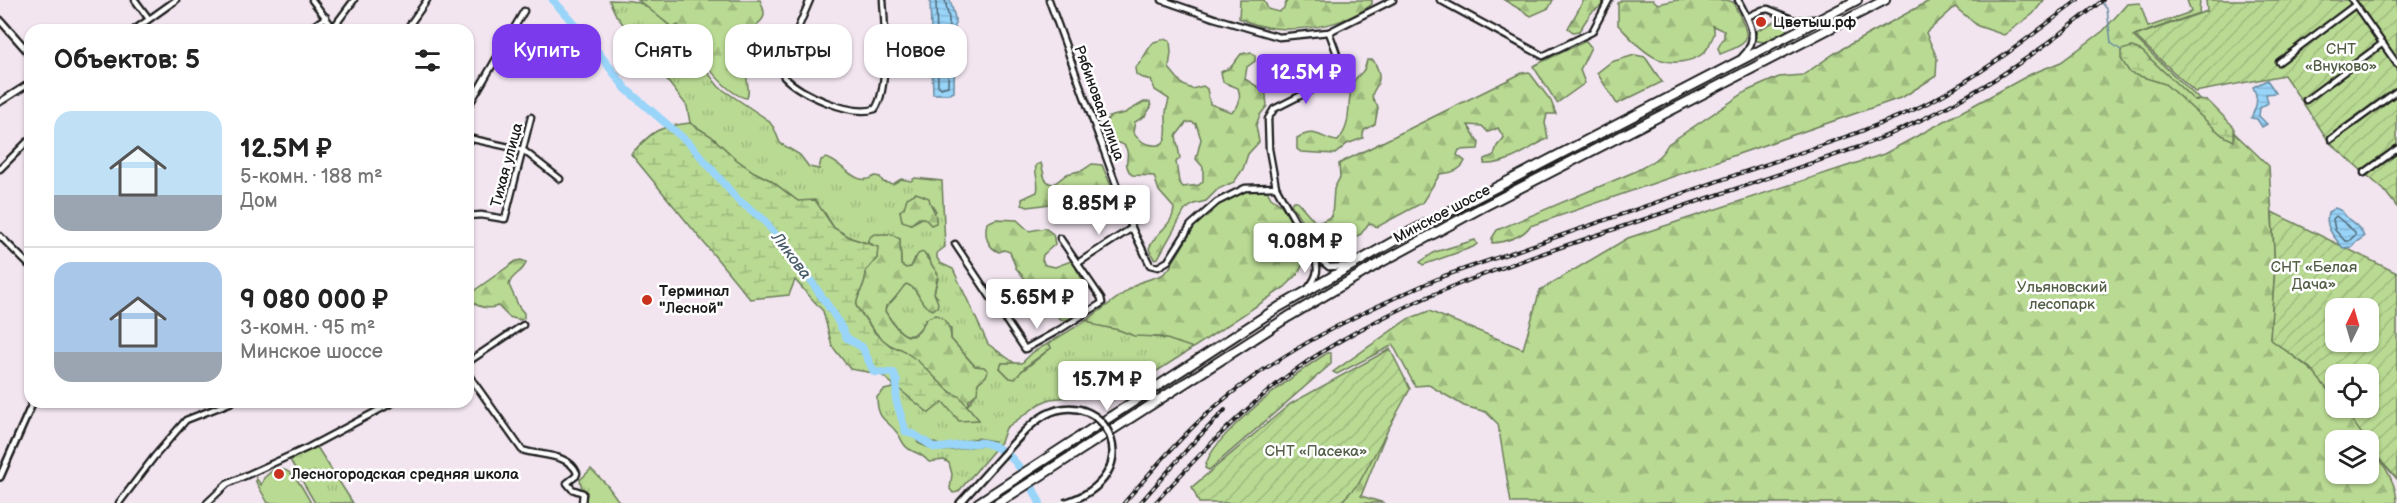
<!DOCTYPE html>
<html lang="ru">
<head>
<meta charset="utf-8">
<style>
  body { margin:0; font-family:"Balsamiq Sans",sans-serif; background:#f2f2f2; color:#222; height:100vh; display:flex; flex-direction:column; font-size:22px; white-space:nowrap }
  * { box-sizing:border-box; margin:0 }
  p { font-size:20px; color:#767676 }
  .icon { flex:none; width:33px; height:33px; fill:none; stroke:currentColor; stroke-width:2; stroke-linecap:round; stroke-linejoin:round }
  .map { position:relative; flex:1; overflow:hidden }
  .panel { position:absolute; left:24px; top:24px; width:450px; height:384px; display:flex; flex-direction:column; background:#fff; border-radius:18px; box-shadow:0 2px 4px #0004 }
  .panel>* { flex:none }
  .guide { position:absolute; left:492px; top:24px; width:570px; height:54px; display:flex; gap:12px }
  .needle { width:39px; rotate:5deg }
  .buttons { position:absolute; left:2325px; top:298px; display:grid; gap:12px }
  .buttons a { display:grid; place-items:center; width:54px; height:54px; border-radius:12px; background:#fff; box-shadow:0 2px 4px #0004; font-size:30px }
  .price { position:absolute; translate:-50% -51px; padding:0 14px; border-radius:6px; background:#fff; color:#222; font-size:20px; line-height:39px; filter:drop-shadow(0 2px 3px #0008) }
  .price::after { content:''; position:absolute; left:50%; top:36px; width:18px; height:14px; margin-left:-9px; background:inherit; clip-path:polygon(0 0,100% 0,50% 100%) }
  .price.selected { background:#7c3aed; color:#fff }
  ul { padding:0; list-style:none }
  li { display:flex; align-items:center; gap:18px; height:150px; padding:0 30px }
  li+li { border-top:2px solid #e0e0e0 }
  li span { display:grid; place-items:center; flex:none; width:168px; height:120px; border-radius:18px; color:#555 }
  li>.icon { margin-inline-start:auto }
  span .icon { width:72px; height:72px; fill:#fffc; stroke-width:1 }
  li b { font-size:26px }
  h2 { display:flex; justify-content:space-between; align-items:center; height:72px; padding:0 30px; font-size:26px }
  .tag { padding:0 21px; border-radius:18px; background:#fff; box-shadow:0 2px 4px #0004; font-size:21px; line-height:54px }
  .tag.selected { background:#7c3aed; color:#fff }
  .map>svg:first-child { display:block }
  .grass { fill:url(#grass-tufts); stroke:#6a7b58; stroke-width:1.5; fill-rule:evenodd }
  .forest { fill:url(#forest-firs); stroke:#6a7b58; stroke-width:1.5; fill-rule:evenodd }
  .wetland { fill:url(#wetland-marsh); stroke:#6a7b58; stroke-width:1.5 }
  .garden { fill:url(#garden-furrows); stroke:#6a7b58; stroke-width:1.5; fill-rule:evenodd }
  .pitch { fill:#b9da93; stroke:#6a7b58; stroke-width:1.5 }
  .water { fill:url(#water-rules); stroke:#678aa1; stroke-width:1.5 }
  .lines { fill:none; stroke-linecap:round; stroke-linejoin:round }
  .shore { stroke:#4e6674; stroke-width:1.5 }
  .stream { stroke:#678aa1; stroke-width:1.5 }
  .river { stroke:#99d4f9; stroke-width:8 }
  .minor-casing { stroke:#1c1c1c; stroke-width:9 }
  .tertiary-casing { stroke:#1c1c1c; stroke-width:10 }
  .trunk-casing { stroke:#1c1c1c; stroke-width:12 }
  .minor { stroke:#fff; stroke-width:4.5 }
  .tertiary { stroke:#fff; stroke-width:5 }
  .trunk { stroke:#fff; stroke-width:8 }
  .rail-casing { stroke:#1c1c1c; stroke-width:4 }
  .rail { stroke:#fff; stroke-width:1.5; stroke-dasharray:4.5; stroke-linecap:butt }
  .tertiary-bridge-casing { stroke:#1c1c1c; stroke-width:10; stroke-linecap:butt }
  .tertiary-bridge { stroke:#fff; stroke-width:5 }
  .poi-dot { fill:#c8321e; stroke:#fff; stroke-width:2 }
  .labels { text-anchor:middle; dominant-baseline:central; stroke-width:5; stroke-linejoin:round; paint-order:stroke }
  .poi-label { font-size:15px; font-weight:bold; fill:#1c1c1c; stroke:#fff; text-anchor:start }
  .park-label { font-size:15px; fill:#535e46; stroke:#fff }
  .street-label { font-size:15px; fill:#1c1c1c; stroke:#fff }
  .water-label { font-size:16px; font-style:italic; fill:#485c69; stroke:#fff }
</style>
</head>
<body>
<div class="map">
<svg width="2397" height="503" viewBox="0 0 2397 503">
  <defs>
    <pattern id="grass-tufts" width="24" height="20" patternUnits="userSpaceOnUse" patternTransform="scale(1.5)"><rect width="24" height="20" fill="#b9da93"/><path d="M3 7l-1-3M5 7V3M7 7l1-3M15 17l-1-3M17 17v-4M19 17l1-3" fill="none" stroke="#9eba7e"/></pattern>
    <pattern id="forest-firs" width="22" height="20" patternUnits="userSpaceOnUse" patternTransform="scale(1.5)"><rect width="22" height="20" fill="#b9da93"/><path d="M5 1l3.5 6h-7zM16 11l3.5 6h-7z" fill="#9eba7e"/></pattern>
    <pattern id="wetland-marsh" width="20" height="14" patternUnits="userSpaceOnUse" patternTransform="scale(1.5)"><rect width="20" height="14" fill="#b9da93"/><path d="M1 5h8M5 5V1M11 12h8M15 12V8" fill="none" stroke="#9eba7e"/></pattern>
    <pattern id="garden-furrows" width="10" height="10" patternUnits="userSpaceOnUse" patternTransform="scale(1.5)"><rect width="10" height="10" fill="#b9da93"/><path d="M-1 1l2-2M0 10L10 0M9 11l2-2" fill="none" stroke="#9eba7e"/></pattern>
    <pattern id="water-rules" width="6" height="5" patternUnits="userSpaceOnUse" patternTransform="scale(1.5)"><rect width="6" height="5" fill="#99d4f9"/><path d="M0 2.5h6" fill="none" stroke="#83b5d5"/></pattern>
  </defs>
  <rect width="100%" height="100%" fill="#f2e5f0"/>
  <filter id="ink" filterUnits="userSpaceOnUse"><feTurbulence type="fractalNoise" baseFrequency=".0167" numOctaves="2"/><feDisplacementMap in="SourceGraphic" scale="12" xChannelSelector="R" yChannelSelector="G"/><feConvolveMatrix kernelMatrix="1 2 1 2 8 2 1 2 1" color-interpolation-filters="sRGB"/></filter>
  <g filter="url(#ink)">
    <g class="grass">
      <path d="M609,0C627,0 641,0 655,12C662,18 665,23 673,28L719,87L768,120L774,128L780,143L800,155L809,167L819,169L821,160L826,158C843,162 856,189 875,176L880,177L883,182L893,184L901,179L911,181L915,178L942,181L945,247L937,253V258L940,263L953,269L988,344L1016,364L1002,363L1000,368L1010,378C1018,376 1042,355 1051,348L1049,343L1087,320C1098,328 1107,326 1119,330C1144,339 1168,334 1193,348L1112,400L1091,396L1071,397L1050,399L1041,403L1006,428L1001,442L958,492L953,493L950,489L952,474L949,463L944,460L929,462C920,452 919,455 909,449C902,445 902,439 898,434C888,419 877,422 877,397L884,390L893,388V383L904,392L943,401L979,420L967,406L974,397L978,383L986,376L979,366H975L951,339V329L936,315L926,319C910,349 898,332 885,311L886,306C894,302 899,290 906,284L937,297L934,293L938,278L927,255L915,258L911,267L906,268L901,265L900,239L868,240L867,243L851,238L834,228L825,213L798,201L770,180L754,172L737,160L711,136L690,123L687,106L616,15ZM930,203L936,211L911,224L900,211Z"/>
      <path d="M1778,20H1785L1788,23L1786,31L1765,42L1757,41L1755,35L1758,30Z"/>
      <path d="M317,447L353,503H315L290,460Z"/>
      <path d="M591,469L607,485L620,503H585L587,494L582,489L580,480Z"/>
    </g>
    <g class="forest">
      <path d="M638,0H760C772,26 754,17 750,38L763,55V66L747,72C745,81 751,88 747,98C724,96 690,43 678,25L673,28Z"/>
      <path d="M1240,0H1264L1268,9L1279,12L1284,8L1287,0H1372V4C1340,30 1276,37 1239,18Z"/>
      <path d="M1504,0H1553L1549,8L1531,16Z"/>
      <path d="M1584,0H1604L1601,6L1591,13L1579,31L1573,32L1568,28Z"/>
      <path d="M1622,0H1653L1658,4L1677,0H1727L1733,2C1737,12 1753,35 1743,43C1738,48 1727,51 1720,54L1718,48L1724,37V31L1713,26C1716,34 1713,36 1710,43C1704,61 1676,66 1658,59C1642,52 1630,37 1618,25V3Z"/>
      <path d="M1931,0H2044L2033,14L2004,35L1978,26L1955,7L1926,33L1937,58L1936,76L1903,97L1530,226C1523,237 1505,242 1492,243V238L1497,230L1634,172C1649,164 1661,158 1668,144L1747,91L1779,77L1803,75L1838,51Z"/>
      <path d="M2187,0H2200L2199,13L2133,36L2269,166L2275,268L2270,339C2290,354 2335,382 2336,408H2343L2368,441H2336V474H2368L2369,442C2380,460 2397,481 2397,503H1511L1498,424L1486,412L1464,406L1429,385L1415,386L1393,345L1337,374L1333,372L1408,319L1429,311L1523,349L1540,290L1628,238L1884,154L2031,74L2061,62L2103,31L2127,4L2140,3L2148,27L2191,12Z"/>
      <path d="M1165,39L1170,41L1171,52L1169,68L1183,85L1192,89L1203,86L1207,89L1210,104L1231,112C1240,108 1241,97 1238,88L1223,82L1221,72L1231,67L1241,54L1251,52L1255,56V61L1247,67L1245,79L1263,90L1266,95L1267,106L1260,115L1256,125L1259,142L1248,154L1243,169L1234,182L1218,189L1206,201L1194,204L1185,210L1158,258L1154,259L1149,249C1154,232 1173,227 1174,208L1159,191L1154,176L1132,175C1121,163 1131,158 1126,148C1123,142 1119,144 1114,142C1105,138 1104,124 1109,117L1125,113L1144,102H1150L1151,107L1145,116L1135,122L1133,132C1137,139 1141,142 1148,144C1173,151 1165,126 1166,114C1166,109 1168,104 1169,99L1155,90L1151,80L1140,77L1136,74L1135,68C1144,60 1146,50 1154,42ZM1191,122L1196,124L1201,139L1196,159L1203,167V181L1199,185L1183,187L1179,182L1176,162L1180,158L1176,136L1186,123Z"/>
      <path d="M1586,41L1591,47L1580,70L1585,83L1557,103L1533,66Z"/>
      <path d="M1635,55L1645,57L1662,82L1617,104L1597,73L1611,62Z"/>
      <path d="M1367,60H1373C1389,85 1368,89 1373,99C1375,103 1378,105 1378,108L1375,124C1368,129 1362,127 1363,138L1347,144L1335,154L1301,152L1297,149V138C1317,126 1321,140 1338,141C1354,121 1345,105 1353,83C1358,72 1364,76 1367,60Z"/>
      <path d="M1529,72L1551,101L1556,114H1547L1545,123L1548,138C1528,149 1508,165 1484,164L1485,159L1494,155L1497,146L1504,138L1498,128L1488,132L1482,126L1468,125L1479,143L1478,149L1459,150L1457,155L1465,161C1461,171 1450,173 1440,174L1422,203L1377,227L1369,223L1361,234L1324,255L1291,204L1293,201H1297L1317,224L1332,216L1334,189L1340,177L1339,164L1344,161L1522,73Z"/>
      <path d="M1041,163L1045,179L1049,183L1054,184L1067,174L1083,170L1092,164L1102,165L1117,200L1120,221H1115L1103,209C1096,208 1087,207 1081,210C1073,214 1067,221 1057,219L1054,208L1050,204L1028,207L1022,205V199L1037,192C1040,182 1034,175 1036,165Z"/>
      <path d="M1258,189L1267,191L1271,198L1282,206L1309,252L1297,275L1285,287L1193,348L1161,337L1134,336L1119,330L1095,325L1087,320L1138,283L1162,275L1169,269L1196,224L1213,206L1240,192Z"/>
      <path d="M916,193L929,198C930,208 938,212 936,223L931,225L924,218H919L911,224L902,221L900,211L904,208L907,198Z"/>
      <path d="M996,219L1017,220L1029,231L1045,228L1053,234L1055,244L1043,255L1042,260L1045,265L1055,267L1071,261L1075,264C1076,274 1085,279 1086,288L1080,290L1070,287L1066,297L1080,308L1074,317L1064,321L1059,318L1048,300L1050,289L1047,284L1030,285L1016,268L1010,252L1004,250L999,252C987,247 984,235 987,223Z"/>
      <path d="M875,234H891L900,239L901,265L906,268L911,267L918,254L923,252L938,274L934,293L938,303L937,307L933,310C917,304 919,287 906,284C900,290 894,302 886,306L885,311C891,321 907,348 920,330C923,326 924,321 928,318C942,308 951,328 951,339L971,362L975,366L984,367L988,371L986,376L978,383L977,393L969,400L967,406L901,349C879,345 869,322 856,306C858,291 866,286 866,271L877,258L872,244L867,243L871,236Z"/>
      <path d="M1475,240L1477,244L1473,247L1423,265L1420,262L1435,252Z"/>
      <path d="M521,260L526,262C524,273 511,274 509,285L519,307L524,313V318L520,320L509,317L498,306C488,311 462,305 475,290L516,261Z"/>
      <path d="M1049,343L1051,348L1025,367L1015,379L1010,378L1000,368L1002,363H1022L1033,352Z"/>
      <path d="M1327,353H1331V364L1209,470L1205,468C1210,435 1298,372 1327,353Z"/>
      <path d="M1401,396L1361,496L1384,503H1339Z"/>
    </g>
    <g class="wetland">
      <path d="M2132,47L2142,51L2194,100L2208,101L2234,127V141L2222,135L2165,84L2130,73L2121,59V50Z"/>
      <path d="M690,123L711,136L737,160L754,172L770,180L798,201L815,200L834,228L851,238L878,247L877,258L866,271C866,286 858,291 856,306L875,333L892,347L901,349L918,361L950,392L959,396L979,420L959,421L943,402L929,413L880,374L850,369L832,346L823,311L795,280L789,295L750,299L631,154C654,130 657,127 690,123Z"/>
      <path d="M915,435L942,446L977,438L994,441L991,446C958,443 952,460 918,443Z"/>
    </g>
    <g class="garden">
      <path d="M2206,0H2397V207L2384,190L2330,143L2284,75L2195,92L2135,36L2207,11Z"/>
      <path d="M2272,212L2397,273V479L2382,462L2343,408H2368V375H2336L2335,399L2310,368L2270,339L2275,268ZM2336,309H2368V342H2336Z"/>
      <path d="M1390,349L1410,389L1359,483L1340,503H1199L1192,487L1290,404Z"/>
    </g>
    <path class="pitch" d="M274,469C294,466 302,488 311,503H268L256,482V478L261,485L264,478Z"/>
    <g class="water">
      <path d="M930,0H950L955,18L954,92L950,94H933Z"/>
      <path d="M2267,80L2276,93L2266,94L2268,103L2260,108L2259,116L2267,124L2262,127L2257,119L2251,118C2257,105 2259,100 2253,87Z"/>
      <path d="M2335,208L2342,211C2348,222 2361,225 2364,237L2356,242L2352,247L2343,248C2334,237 2324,227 2328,212Z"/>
    </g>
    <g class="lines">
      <g class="shore">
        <path d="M936,0L938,85L941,88L948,86L949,19L945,0"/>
        <path d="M2336,216L2355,232V235L2349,241H2345L2335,230L2333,219Z"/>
      </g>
      <path class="stream" d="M2100,0L2107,9L2111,43L2121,50"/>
      <g class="river">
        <path d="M553,0L591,43L626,89L691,145L738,200L763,219L798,262L835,316L847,338L862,347L874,372L894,373L897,382L896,400L906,432L915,435L935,448C964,448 980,433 1005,453C1011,457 1015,461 1019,467"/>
        <path d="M1033,489L1040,503"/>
      </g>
      <defs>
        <g id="minor">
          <path d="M135,0L149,19"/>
          <path d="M312,0L335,30"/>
          <path d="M810,0L784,61L782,67L784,77C801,94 851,117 875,109C889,90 885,24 883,0"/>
          <path d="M1049,0L1132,228L1150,265L1158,267L1168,261L1191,225L1217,202L1245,188L1276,187"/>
          <path d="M1162,0L1214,18L1279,37L1329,32L1393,0"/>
          <path d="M1440,0L1543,56L1592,32L1609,0"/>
          <path d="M1738,0C1749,20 1761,39 1742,57"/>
          <path d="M2352,0L2397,64"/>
          <path d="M1747,17L1762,10L1768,9L1794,20L1815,19"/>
          <path d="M333,28L354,0"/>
          <path d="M134,30L176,0"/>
          <path d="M308,30L326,17"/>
          <path d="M406,30L427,0"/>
          <path d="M2279,62L2355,5"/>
          <path d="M2306,100L2383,43"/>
          <path d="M0,102L30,83"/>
          <path d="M468,107L524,11"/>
          <path d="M468,138L523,150L560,179"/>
          <path d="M2331,139L2397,91"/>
          <path d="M0,169L30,139"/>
          <path d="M2364,173L2397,149"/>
          <path d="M468,216L481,215L505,219L531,117"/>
          <path d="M0,236L30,266"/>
          <path d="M955,244L1025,349L1059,330L1102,303L1101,298L1060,238"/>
          <path d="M1317,257L1329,267L1347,266"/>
          <path d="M1078,263L1132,228"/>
          <path d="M1309,287C1318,276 1319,268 1314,255L1276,187L1269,149L1268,119L1274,109L1337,77C1344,65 1333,45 1329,32"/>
          <path d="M468,362L523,325"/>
          <path d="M468,374L522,450C539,456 569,453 577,473L576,476L567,483L572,489L583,493L582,503"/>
          <path d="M119,503L154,457L186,420L232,402"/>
          <path d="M207,503L227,484L309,447L394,402"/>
        </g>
        <g id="tertiary">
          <path d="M0,20L30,54"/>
          <path d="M0,477L33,402"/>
          <path d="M960,503L1002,456"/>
        </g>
        <g id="trunk">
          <path d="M978,503L1279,307L1410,232L1857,0"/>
          <path d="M998,503L1288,317L1378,264L1481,208L1885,0"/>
        </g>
      </defs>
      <use href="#minor" class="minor-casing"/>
      <use href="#tertiary" class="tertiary-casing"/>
      <use href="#trunk" class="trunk-casing"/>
      <use href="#minor" class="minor"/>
      <use href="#tertiary" class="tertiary"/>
      <use href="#trunk" class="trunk"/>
      <defs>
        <g id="rail">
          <path d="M1124,503C1144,480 1163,457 1185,435C1256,362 1351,316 1444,276L1854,134C1885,122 1917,110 1946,93C1993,66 2035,33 2078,0"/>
          <path d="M1140,503L1190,446L1225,410"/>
          <path d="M1155,503C1203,450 1252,399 1311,359C1398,301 1499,268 1597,235C1684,206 1772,177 1859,147C1954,110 2024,65 2103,0"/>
        </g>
      </defs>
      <use href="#rail" class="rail-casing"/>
      <use href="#rail" class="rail"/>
      <defs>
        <path id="tertiary-bridge" d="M1002,456C1015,442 1028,425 1045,415C1106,383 1152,477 1064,503"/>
      </defs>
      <use href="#tertiary-bridge" class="tertiary-bridge-casing"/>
      <use href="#tertiary-bridge" class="tertiary-bridge"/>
    </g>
  </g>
  <g class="poi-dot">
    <circle cx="1761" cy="22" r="6"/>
    <circle cx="647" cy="300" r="6"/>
    <circle cx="279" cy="474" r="6"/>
  </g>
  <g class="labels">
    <g class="poi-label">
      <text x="1773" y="22">Цветыш.рф</text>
      <text x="659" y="291">Терминал<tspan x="659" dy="17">"Лесной"</tspan></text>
      <text x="291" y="474">Лесногородская средняя школа</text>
    </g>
    <g class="park-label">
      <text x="2341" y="49">СНТ<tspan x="2341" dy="17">«Внуково»</tspan></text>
      <text x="2314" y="267">СНТ «Белая<tspan x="2314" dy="17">Дача»</tspan></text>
      <text x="2062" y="287">Ульяновский<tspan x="2062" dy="17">лесопарк</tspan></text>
      <text x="1316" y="451">СНТ «Пасека»</text>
    </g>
    <g class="street-label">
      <text transform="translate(1099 103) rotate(70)">Рябиновая улица</text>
      <text transform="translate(507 165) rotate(-75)">Тихая улица</text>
      <text transform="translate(1442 214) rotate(-28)">Минское шоссе</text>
    </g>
    <g class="water-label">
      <text transform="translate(791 256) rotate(53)">Ликова</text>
    </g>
  </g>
</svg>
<div class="buttons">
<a><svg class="needle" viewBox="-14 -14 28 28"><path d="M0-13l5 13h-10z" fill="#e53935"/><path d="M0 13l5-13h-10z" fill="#767676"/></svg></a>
<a><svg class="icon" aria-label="locate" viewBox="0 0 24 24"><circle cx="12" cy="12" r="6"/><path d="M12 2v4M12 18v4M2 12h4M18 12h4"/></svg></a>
<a><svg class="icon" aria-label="layers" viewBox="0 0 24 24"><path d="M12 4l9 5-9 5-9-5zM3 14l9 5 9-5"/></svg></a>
</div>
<b class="price selected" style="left:1306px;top:105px">12.5M ₽</b>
<b class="price" style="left:1099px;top:236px">8.85M ₽</b>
<b class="price" style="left:1305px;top:274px">9.08M ₽</b>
<b class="price" style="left:1037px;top:330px">5.65M ₽</b>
<b class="price" style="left:1107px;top:412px">15.7M ₽</b>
<div class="guide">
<a class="tag selected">Купить</a>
<a class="tag">Снять</a>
<a class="tag">Фильтры</a>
<a class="tag">Новое</a>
</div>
<section class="panel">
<h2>Объектов: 5<svg class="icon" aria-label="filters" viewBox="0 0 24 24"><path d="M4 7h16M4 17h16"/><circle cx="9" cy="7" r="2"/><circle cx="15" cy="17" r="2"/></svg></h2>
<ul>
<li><span style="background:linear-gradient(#bfe0f5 70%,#9aa5b1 0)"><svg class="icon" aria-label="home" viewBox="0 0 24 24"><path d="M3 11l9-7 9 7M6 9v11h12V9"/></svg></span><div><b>12.5M ₽</b><p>5-комн. · 188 m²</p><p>Дом</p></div></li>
<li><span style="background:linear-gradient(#a9c7e8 75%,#9aa5b1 0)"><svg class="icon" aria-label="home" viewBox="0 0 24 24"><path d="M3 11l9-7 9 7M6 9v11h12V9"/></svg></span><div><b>9 080 000 ₽</b><p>3-комн. · 95 m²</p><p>Минское шоссе</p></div></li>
</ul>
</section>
</div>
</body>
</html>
